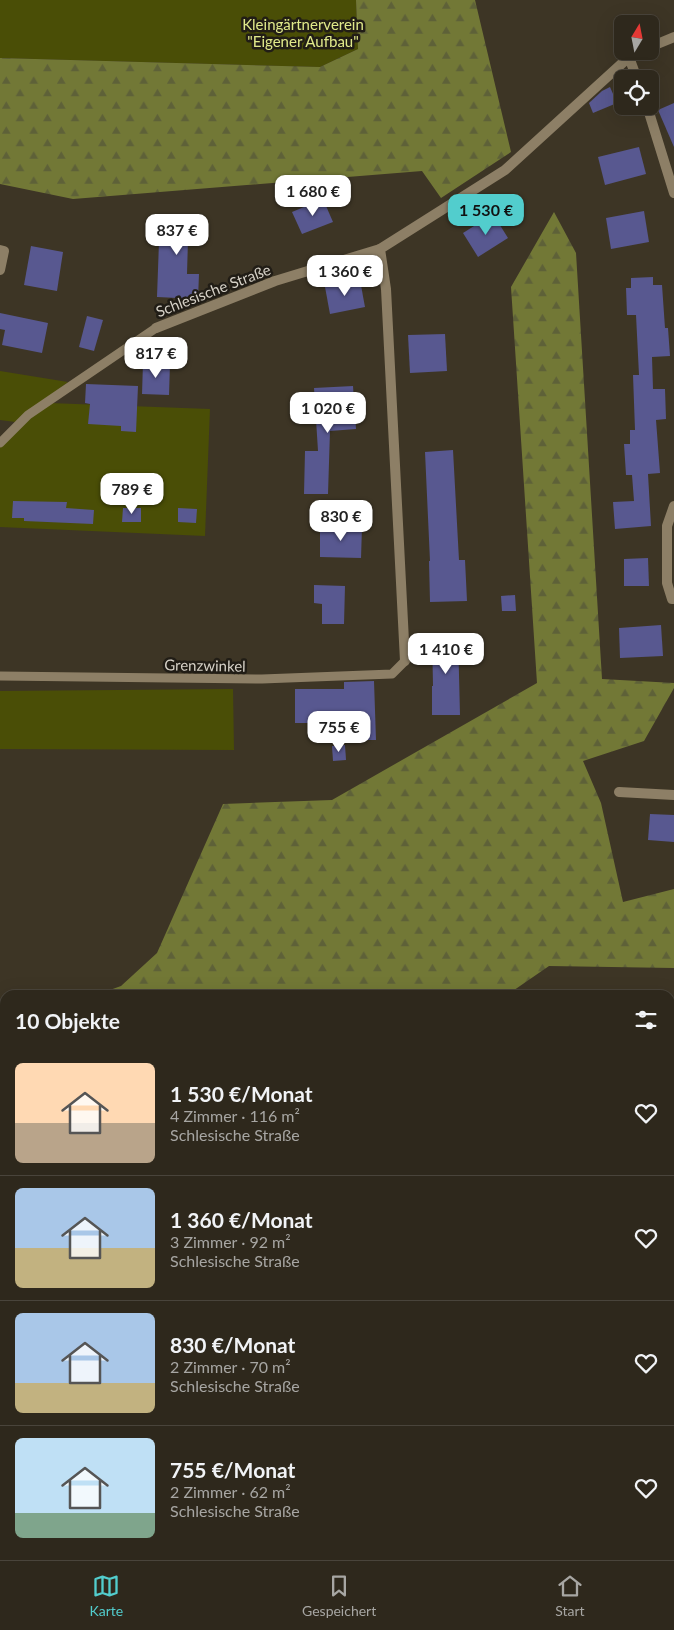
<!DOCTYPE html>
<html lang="de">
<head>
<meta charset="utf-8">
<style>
  body { margin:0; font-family:Lato,sans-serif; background:#363025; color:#f1f3f6; height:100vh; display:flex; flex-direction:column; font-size:19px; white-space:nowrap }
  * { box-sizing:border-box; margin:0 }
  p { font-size:16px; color:#a7a6a3 }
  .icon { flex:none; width:28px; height:28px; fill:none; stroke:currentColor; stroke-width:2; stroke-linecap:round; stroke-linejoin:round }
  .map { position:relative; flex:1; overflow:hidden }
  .sheet { position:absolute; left:0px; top:990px; width:675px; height:570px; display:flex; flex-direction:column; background:#2e281c; border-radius:15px 15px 0 0; box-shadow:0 5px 20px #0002,0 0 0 1px #49443b }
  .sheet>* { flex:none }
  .needle { width:32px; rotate:10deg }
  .controls { position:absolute; left:614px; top:15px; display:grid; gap:10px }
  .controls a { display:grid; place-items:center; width:45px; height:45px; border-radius:8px; background:#2e281c; box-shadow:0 5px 20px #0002,0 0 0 1px #49443b; font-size:25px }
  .price { position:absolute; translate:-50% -42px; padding:0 11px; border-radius:10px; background:#fff; color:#222; font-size:16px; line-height:32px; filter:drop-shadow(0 1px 2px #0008) }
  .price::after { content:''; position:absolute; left:50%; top:30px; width:15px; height:11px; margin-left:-8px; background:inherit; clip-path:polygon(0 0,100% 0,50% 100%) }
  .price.selected { background:#52cdcd; color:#111 }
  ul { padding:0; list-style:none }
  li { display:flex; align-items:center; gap:15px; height:125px; padding:0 15px }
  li+li { border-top:1px solid #49443b }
  li span { display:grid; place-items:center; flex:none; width:140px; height:100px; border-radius:8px; color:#555 }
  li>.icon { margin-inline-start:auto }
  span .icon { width:60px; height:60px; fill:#fffc; stroke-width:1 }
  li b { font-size:21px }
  h2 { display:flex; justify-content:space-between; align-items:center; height:60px; padding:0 15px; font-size:21px }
  .menu { display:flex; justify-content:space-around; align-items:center; height:70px; border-top:1px solid #49443b; background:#2e281c; font-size:14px; color:#a7a6a3 }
  .menu a { display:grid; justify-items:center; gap:2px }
  .menu .selected { color:#52cdcd }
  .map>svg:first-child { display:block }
  .green { fill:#4a4e06 }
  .forest { fill:url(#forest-firs) }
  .building { fill:#585890 }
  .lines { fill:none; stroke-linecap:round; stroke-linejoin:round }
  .lane { stroke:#8d7f66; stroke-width:9 }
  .street { stroke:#8d7f66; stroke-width:10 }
  .labels { text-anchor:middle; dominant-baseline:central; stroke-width:5; stroke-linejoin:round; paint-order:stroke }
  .park-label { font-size:15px; fill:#e0e98a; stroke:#211d16 }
  .street-label { font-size:15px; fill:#d6d1c7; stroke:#211d16 }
</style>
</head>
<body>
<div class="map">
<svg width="674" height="1560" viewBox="0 0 674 1560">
  <defs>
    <pattern id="forest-firs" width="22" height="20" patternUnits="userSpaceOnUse" patternTransform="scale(1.25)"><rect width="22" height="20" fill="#727836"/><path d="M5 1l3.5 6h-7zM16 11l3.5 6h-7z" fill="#5e6138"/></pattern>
  </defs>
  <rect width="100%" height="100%" fill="#3d3525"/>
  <g class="green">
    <path d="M0,0H356L358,49L320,67L0,58Z"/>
    <path d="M0,371L68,382L15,422L0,420Z"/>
    <path d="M49,403L210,409L205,536L0,527V447L30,417Z"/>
    <path d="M233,689L234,750L0,749V691Z"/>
  </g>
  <g class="forest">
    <path d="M356,0H475L511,152L441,198L422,171L73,199L0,184V58L320,67L358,49Z"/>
    <path d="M554,212L576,253L602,679L674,683V688L644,741L583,761L601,803L623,902L674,889V968L549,966L507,995H96L121,986L157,953L223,804L332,800L537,683L511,287Z"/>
    <path d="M670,1436H674V1560H339L336,1555H670Z"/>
  </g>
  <g class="building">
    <path d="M610,87L617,103L593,113L589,103L602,91Z"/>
    <path d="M674,103V147L658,110Z"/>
    <path d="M639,147L646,174L605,185L598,157Z"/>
    <path d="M323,199L333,222L302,234L292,212Z"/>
    <path d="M644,211L649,242L611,249L606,218Z"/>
    <path d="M160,214L203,216L202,240H188L187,274H199L198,299L157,297Z"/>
    <path d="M493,214L508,238L478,257L463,233Z"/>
    <path d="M31,246L63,252L57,291L24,285Z"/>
    <path d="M653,277V285H662L665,328H668L670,356L652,357L653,389H665L666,419L656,420L660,473L648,474L651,526L615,529L613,502L634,501L632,475H626L624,444H630V430H635L633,375H639L636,315H627L626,288H631V278Z"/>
    <path d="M360,280L365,307L330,314L325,287Z"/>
    <path d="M0,313L48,323L42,353L2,345L5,330L0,329Z"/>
    <path d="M87,316L103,320L94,351L79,347Z"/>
    <path d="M445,334L447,371L410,373L408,335Z"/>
    <path d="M143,363L170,364L169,395L142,394Z"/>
    <path d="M86,384L138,386L136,432L121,431V426L88,424L90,404L85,403Z"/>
    <path d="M353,386L356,429L330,431L328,494H304L305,451H318L314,388Z"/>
    <path d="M453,450L459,560H465L467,601L430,602L429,561H430L425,452Z"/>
    <path d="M13,501L67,502L66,508L94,510L93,524L24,521V518H12Z"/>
    <path d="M123,508H141V522H122Z"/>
    <path d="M178,508L197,509L196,523L178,522Z"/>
    <path d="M320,526L362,527L361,558L320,557Z"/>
    <path d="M648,558L649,586H624V559Z"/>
    <path d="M314,585L345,586L344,624H322V604L314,603Z"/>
    <path d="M515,595L516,611H502L501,596Z"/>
    <path d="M661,625L663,656L620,658L619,628Z"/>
    <path d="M432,634H458L460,715H432V686H433Z"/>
    <path d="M374,681L376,740H361L360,714L323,715V723H295V689H344V682Z"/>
    <path d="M345,745L346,760L333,761L332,746Z"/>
    <path d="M650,814L674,815V842L648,840Z"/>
  </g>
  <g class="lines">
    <g class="lane">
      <path d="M0,443L28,415L156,328"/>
      <path d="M0,676L262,679L392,674L405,661"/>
    </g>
    <g class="street">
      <path d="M650,47L674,37"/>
      <path d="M629,57L637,79"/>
      <path d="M647,106L674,193"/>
      <path d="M0,250L4,251L0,270"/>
      <path d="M156,328L275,281L380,249"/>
      <path d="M674,506L667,526V583L672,599H674"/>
      <path d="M405,661L386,289L380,249L505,170L629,57L641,51"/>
      <path d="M619,792L674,795"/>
      <path d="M670,1038H674"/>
      <path d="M670,1263H674"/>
      <path d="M670,1330H674"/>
    </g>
  </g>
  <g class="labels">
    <g class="park-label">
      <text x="303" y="24">Kleingärtnerverein<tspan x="303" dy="17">"Eigener Aufbau"</tspan></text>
    </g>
    <g class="street-label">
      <text transform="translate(213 290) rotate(-21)">Schlesische Straße</text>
      <text transform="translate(205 665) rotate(1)">Grenzwinkel</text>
    </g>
  </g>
</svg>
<div class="controls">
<a><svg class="needle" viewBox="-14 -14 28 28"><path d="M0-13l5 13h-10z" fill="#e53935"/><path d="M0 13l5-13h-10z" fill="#a7a6a3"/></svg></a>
<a><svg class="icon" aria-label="locate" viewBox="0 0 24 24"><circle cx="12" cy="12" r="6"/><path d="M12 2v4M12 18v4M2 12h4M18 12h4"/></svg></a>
</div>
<b class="price" style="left:313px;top:217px">1 680 €</b>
<b class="price selected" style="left:486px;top:236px">1 530 €</b>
<b class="price" style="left:177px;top:256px">837 €</b>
<b class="price" style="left:345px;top:297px">1 360 €</b>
<b class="price" style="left:156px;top:379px">817 €</b>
<b class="price" style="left:328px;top:434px">1 020 €</b>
<b class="price" style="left:132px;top:515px">789 €</b>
<b class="price" style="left:341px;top:542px">830 €</b>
<b class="price" style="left:446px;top:675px">1 410 €</b>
<b class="price" style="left:339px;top:753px">755 €</b>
<section class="sheet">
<h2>10 Objekte<svg class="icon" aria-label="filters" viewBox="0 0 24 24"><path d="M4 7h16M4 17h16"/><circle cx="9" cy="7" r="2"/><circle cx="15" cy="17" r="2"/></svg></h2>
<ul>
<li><span style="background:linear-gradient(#ffd9b3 60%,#b9a48a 0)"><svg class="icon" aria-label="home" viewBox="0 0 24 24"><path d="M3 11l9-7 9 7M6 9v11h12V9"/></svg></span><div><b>1 530 €/Monat</b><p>4 Zimmer · 116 m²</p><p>Schlesische Straße</p></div><svg class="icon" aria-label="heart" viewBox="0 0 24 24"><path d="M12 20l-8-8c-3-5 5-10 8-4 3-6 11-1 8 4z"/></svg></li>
<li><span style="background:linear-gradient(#a9c7e8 60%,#c2b280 0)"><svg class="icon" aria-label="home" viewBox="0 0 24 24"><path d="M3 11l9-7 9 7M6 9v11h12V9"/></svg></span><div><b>1 360 €/Monat</b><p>3 Zimmer · 92 m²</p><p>Schlesische Straße</p></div><svg class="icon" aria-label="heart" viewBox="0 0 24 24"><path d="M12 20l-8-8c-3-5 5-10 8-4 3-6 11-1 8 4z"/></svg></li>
<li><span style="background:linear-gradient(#a9c7e8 70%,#c2b280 0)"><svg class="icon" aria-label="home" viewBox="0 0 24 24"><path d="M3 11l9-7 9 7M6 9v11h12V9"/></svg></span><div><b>830 €/Monat</b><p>2 Zimmer · 70 m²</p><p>Schlesische Straße</p></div><svg class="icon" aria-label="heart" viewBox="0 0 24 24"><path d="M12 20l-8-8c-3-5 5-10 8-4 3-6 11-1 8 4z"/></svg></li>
<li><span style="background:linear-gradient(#bfe0f5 75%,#7fa58c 0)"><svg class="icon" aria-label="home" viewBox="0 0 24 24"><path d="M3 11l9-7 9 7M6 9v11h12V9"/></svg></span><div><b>755 €/Monat</b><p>2 Zimmer · 62 m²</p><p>Schlesische Straße</p></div><svg class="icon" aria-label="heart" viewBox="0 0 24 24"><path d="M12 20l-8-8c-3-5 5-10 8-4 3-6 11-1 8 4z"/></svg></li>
</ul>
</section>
</div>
<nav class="menu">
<a class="selected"><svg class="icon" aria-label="map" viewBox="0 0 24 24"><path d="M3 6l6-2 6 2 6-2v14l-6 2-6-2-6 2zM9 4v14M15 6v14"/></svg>Karte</a>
<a><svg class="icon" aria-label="saved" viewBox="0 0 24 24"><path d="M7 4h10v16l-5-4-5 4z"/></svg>Gespeichert</a>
<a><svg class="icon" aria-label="home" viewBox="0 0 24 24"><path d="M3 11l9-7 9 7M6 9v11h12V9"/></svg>Start</a>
</nav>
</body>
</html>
